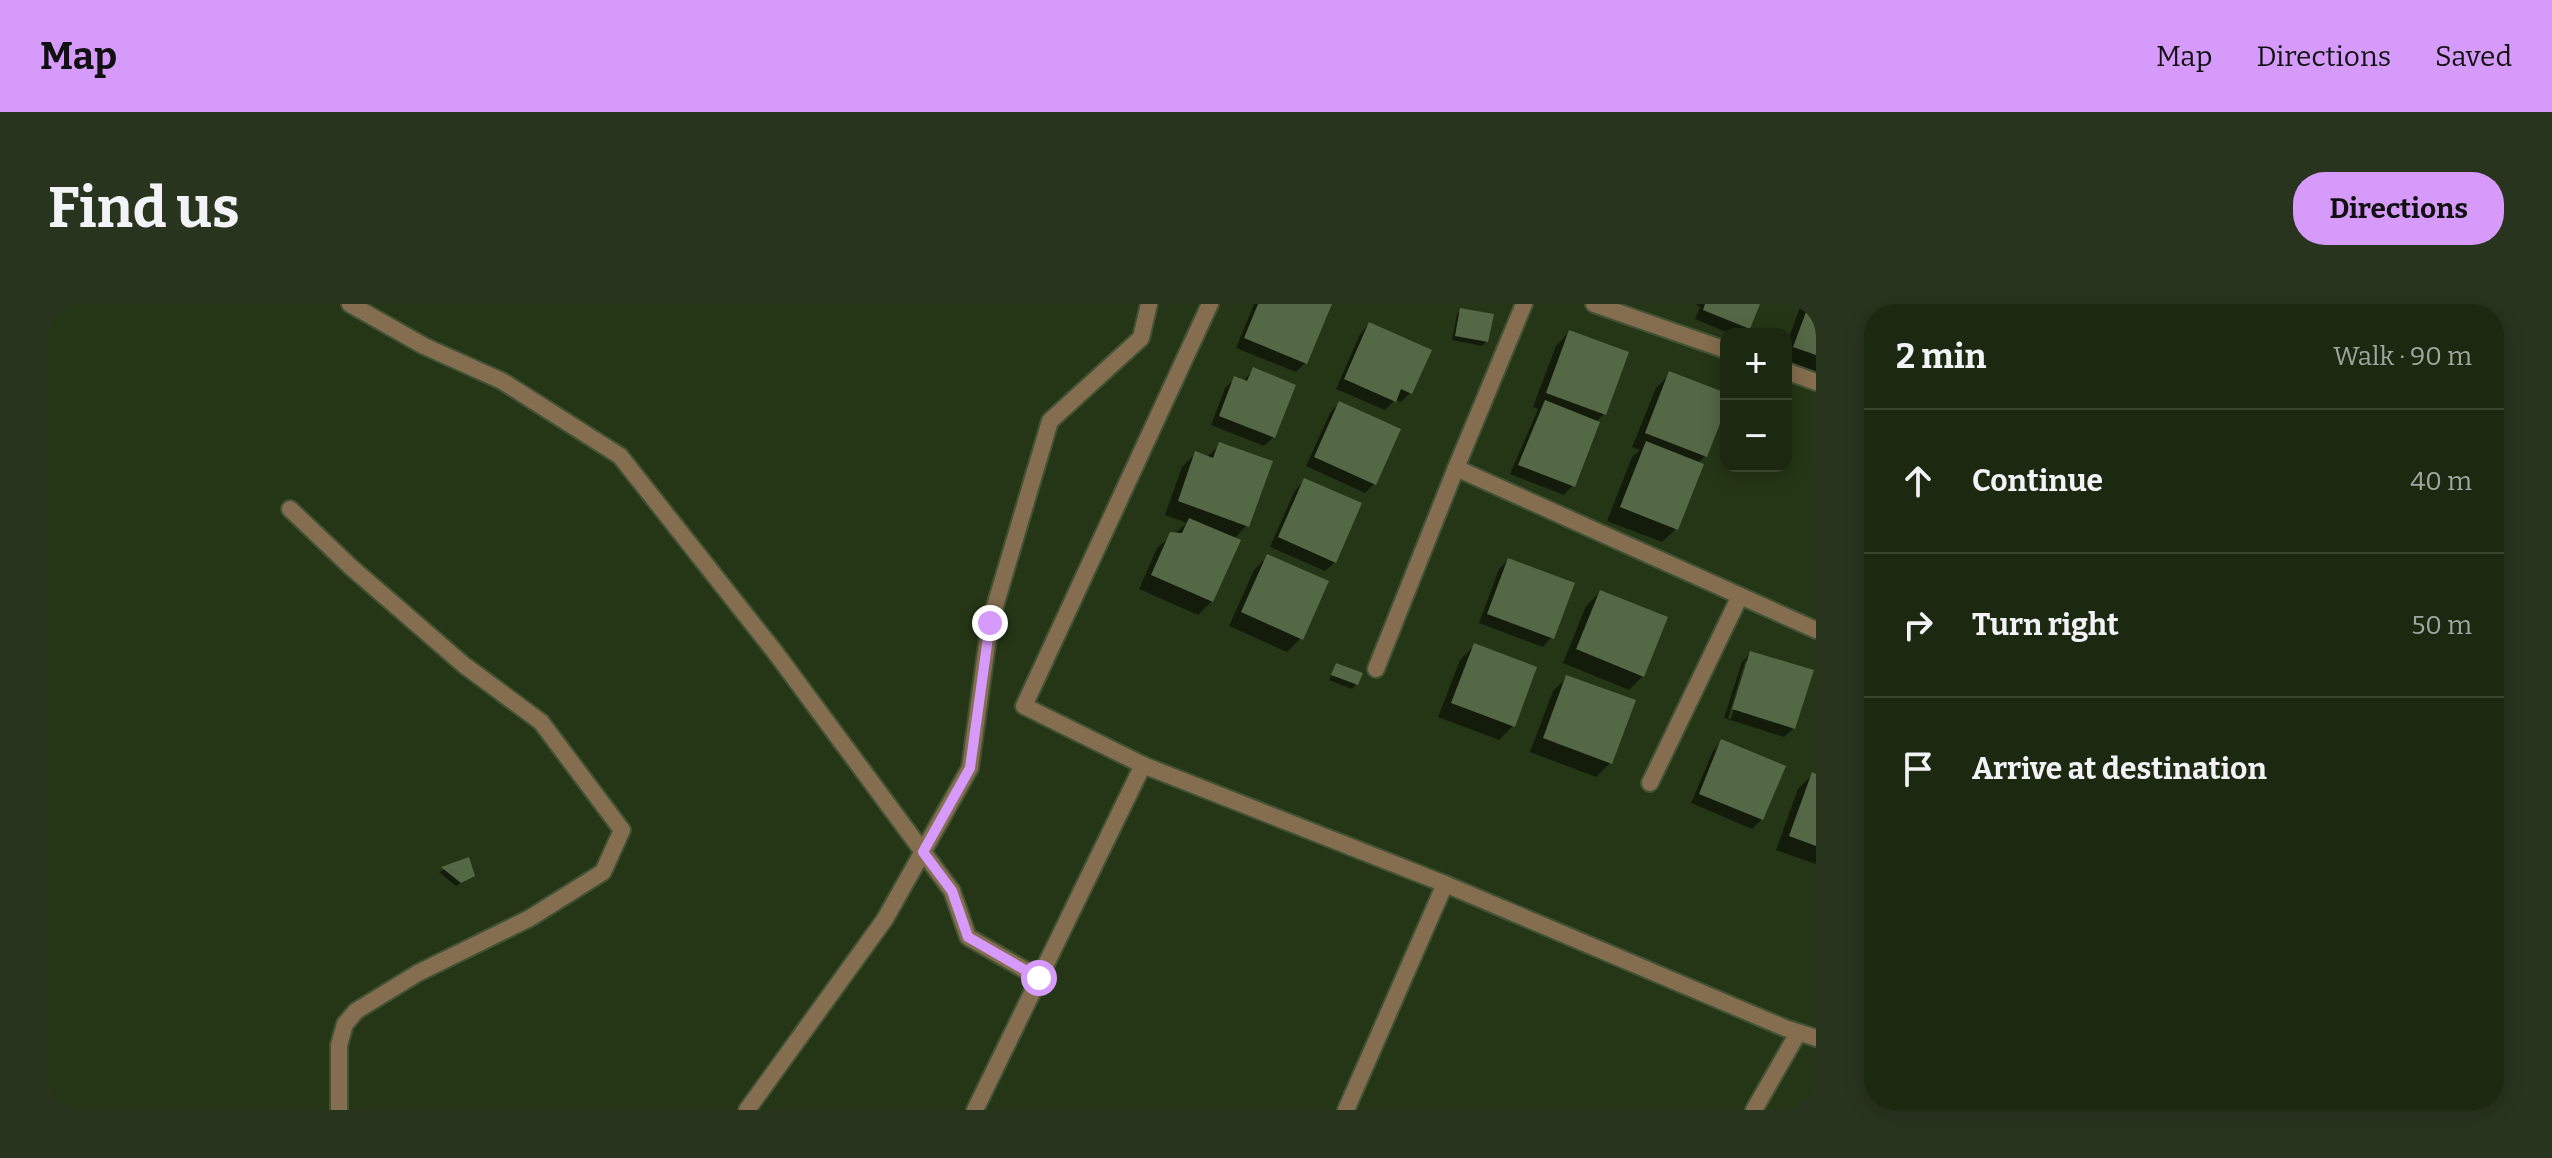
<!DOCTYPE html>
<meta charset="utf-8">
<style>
:root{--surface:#1c2810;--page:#29341e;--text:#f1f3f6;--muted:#a0a69f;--line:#3a4430;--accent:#d69bfa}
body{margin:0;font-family:Bitter,serif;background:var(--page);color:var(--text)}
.controls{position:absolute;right:24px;top:24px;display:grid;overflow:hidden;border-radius:16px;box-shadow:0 4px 20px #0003}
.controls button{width:72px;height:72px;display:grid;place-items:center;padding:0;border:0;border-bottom:2px solid var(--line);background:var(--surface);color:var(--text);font:40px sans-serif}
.stop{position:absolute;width:24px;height:24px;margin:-18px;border:6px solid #d69bfa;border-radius:50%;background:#fff}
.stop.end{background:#d69bfa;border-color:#fff;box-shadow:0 2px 8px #0008}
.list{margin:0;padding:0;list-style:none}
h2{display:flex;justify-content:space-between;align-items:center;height:104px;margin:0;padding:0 32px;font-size:34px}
h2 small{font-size:26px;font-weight:400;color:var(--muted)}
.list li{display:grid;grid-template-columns:52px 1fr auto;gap:24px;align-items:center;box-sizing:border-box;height:144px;padding:0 32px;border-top:2px solid var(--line)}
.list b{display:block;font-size:30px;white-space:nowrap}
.list em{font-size:26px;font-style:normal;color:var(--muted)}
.icon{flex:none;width:44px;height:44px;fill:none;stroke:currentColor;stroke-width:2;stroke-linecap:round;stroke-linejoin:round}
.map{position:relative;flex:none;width:1768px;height:806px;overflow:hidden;border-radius:32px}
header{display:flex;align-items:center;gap:48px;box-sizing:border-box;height:112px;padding:0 40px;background:var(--accent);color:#111}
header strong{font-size:38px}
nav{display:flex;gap:44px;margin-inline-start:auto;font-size:28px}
.intro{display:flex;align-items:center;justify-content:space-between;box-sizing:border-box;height:192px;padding:0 48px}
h1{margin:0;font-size:56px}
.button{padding:20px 36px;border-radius:32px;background:var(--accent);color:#111;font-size:28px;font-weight:700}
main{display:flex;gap:48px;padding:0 48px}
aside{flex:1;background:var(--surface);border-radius:32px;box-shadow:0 4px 20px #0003}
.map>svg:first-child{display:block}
</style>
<header>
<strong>Map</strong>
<nav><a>Map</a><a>Directions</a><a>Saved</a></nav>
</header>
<div class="intro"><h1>Find us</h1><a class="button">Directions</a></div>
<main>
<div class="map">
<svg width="1768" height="806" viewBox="0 0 1768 806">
<rect width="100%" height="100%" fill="#253616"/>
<g fill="#0007" fill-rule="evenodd">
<path d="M1206,0H1282L1257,59L1248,68L1188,44Z"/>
<path d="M1648,0H1710L1700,24L1694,30H1683L1647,15L1652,3Z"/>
<path d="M1753,0H1768V69L1738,59V42Z"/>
<path d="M1413,6L1439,37L1434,42L1404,36L1409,10Z"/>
<path d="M1321,20L1362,89L1353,98L1347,96L1337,106L1288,85L1312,30Z"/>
<path d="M1521,28L1556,110L1548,118L1525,181L1516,191L1462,170L1490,105L1485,103L1508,42Z"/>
<path d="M1205,65L1226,133L1216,142L1163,121L1177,84L1186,75L1195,78Z"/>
<path d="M1622,70L1678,91V98L1657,152L1650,159L1628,225L1614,238L1559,217L1584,153L1592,146L1584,143L1608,84Z"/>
<path d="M1291,99L1326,180L1317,189L1258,162L1282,109Z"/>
<path d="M1172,141L1199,221L1186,235L1164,297L1150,311L1091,285L1109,244L1139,219L1117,211L1134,163L1148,149L1159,153Z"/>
<path d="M1257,177L1287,258L1277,267L1222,243L1247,186Z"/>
<path d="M1220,252L1253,334L1239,348L1181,322L1206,266Z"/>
<path d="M1460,256L1504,333L1495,343L1431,319L1451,265Z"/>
<path d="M1552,288L1595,372L1581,386L1515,359L1538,302Z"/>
<path d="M1426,342L1465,422L1451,436L1390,413L1412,356Z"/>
<path d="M1703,349L1746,424L1736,433L1676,414L1694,358ZM1697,357H1701L1683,415L1680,414Z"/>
<path d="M1289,361L1308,380L1304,385L1281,376Z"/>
<path d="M1519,373L1562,459L1548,473L1482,448L1505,387Z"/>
<path d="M1674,437L1714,515L1704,525L1643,499L1665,447Z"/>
<path d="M1764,471L1768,472V560L1728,546L1750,485Z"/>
<path d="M420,555L424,572L408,582L391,568Z"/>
</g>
<g fill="#556845">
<path d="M1210,0H1284L1259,60L1196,34Z"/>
<path d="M1657,0H1712L1702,25L1655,6Z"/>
<path d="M1761,0H1768V51L1745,43Z"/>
<path d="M1412,4L1446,10L1440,38L1407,32Z"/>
<path d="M1321,18L1384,46L1364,90L1353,85L1348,98L1296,75Z"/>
<path d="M1521,26L1581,48L1558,111L1498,89Z"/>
<path d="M1205,63L1248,81L1227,134L1171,112L1186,72L1199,77Z"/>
<path d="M1621,67L1678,89V104L1659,153L1597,129Z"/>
<path d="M1497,96L1552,118L1527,183L1470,161Z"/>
<path d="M1291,97L1353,125L1328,181L1266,153Z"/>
<path d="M1598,137L1656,160L1630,226L1572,203Z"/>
<path d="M1171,138L1225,157L1201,223L1130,197L1147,147L1165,154Z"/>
<path d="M1256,174L1314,199L1288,259L1230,233Z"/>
<path d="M1141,214L1193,236L1165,298L1103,271L1122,228L1134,229Z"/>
<path d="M1219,250L1281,277L1255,336L1193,308Z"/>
<path d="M1460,254L1527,279L1506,335L1439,310Z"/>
<path d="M1552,286L1620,313L1596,373L1528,345Z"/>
<path d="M1426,339L1489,363L1467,423L1403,399Z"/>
<path d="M1702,347L1766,366L1747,425L1684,405Z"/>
<path d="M1288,359L1315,369L1310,381L1283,371Z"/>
<path d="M1518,371L1588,396L1564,460L1495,434Z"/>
<path d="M1673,435L1738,462L1715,516L1651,490Z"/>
<path d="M1764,468L1768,470V542L1741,532Z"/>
<path d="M421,553L427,572L413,579L393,563Z"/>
</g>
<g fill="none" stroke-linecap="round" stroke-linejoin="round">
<g stroke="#425234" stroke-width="20">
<g id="minor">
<path d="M302,0L376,42L454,77L572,152L727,348L904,587L920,633L991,674"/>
<path d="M1476,0L1408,164L1768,326"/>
<path d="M1546,0L1678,46"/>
<path d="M1738,67L1768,78"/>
<path d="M242,205L304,264L416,361L493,418L574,526L555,568L482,614L370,669L308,707L297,720L291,741V806"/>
<path d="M1328,365L1408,164"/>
<path d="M1095,461L976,402L1162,0"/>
<path d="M1602,479L1692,292"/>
<path d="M699,806L837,615L922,464L942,319L1002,117L1093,34L1101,0"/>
<path d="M927,806L1095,461L1397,580L1737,724L1768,734"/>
<path d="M1298,806L1397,580"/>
<path d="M1706,806L1750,729"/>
</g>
</g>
<use href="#minor" stroke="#856d4f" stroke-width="16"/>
</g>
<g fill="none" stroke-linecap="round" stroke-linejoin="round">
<path stroke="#d69bfa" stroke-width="10" d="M942,319L922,464L875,548L904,587L920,633L991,674"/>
</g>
</svg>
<div class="controls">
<button>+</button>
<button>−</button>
</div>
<div class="stop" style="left:991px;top:674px"></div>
<div class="stop end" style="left:942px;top:319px"></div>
</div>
<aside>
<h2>2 min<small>Walk · 90 m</small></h2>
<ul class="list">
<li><svg class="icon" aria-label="ahead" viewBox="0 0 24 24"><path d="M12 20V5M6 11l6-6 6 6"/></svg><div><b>Continue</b></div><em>40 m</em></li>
<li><svg class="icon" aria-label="right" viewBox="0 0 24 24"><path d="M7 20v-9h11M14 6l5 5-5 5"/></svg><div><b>Turn right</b></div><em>50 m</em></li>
<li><svg class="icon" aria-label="arrive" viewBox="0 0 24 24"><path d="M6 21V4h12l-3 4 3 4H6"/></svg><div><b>Arrive at destination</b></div></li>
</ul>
</aside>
</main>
